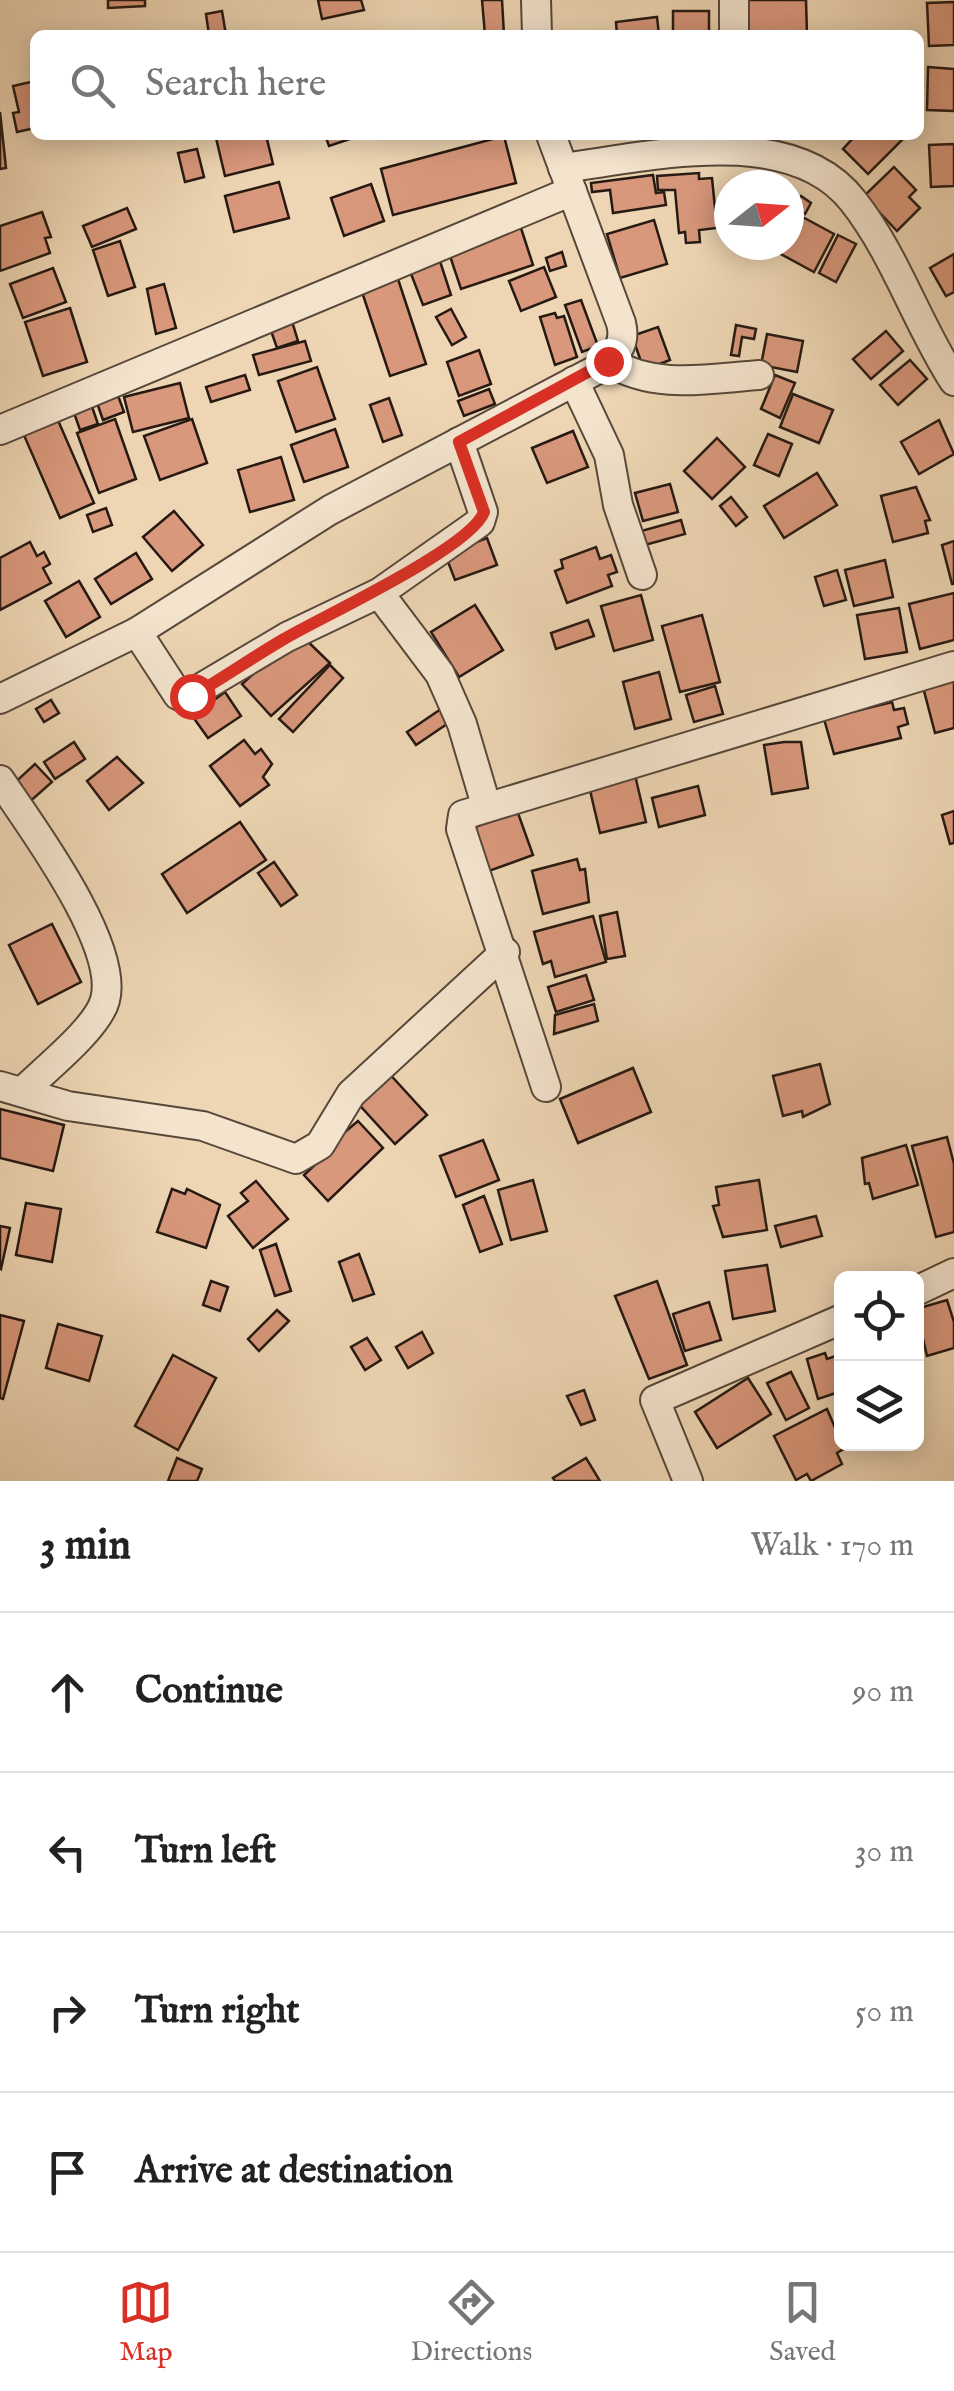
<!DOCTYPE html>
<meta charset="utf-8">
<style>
:root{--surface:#fff;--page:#f2f2f2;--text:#222;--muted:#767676;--line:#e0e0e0;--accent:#d93025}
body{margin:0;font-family:"IM FELL English",serif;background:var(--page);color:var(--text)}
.controls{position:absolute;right:30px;bottom:30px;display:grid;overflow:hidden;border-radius:15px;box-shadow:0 5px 25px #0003}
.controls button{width:90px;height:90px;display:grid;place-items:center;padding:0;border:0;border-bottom:2px solid var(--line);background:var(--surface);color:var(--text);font:50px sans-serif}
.compass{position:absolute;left:714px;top:170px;width:90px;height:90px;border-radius:50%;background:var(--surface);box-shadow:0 5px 25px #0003;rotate:73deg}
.stop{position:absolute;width:30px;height:30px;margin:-22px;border:8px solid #d93025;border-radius:50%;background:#fff}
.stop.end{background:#d93025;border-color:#fff;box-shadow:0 2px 10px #0008}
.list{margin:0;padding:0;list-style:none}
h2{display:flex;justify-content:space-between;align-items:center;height:130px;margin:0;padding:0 40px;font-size:42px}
h2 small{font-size:32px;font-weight:400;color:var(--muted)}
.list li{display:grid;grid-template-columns:65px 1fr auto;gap:30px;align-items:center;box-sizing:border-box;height:160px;padding:0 40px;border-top:2px solid var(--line)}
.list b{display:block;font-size:38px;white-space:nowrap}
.list em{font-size:32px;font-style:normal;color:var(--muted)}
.icon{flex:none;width:55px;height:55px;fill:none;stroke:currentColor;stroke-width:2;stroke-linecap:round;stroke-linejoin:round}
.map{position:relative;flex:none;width:954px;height:1481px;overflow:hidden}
.search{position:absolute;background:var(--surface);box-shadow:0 5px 25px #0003;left:30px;right:30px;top:30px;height:110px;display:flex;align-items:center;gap:25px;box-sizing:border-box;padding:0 35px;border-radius:15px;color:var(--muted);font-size:38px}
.sheet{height:770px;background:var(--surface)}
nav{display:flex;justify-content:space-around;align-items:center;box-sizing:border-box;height:140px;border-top:2px solid var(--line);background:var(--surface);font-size:28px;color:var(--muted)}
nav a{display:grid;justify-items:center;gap:5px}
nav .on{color:var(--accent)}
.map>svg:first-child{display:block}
</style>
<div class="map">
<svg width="954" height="1481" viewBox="0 0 954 1481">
<rect width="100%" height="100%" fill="#eed6b4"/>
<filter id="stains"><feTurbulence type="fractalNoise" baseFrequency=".002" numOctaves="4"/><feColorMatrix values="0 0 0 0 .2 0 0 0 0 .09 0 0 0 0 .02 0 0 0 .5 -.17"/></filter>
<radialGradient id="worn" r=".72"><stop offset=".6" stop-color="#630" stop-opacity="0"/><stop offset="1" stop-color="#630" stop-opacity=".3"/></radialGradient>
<g fill="#d9987c" stroke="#251912" stroke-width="2.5">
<path d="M108,0H145V6L108,8Z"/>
<path d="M318,0H361L364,10L322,19Z"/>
<path d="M482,0H502L504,35H485Z"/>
<path d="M739,0H806L807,35H740Z"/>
<path d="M954,2V45L929,46L927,3Z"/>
<path d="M222,11L226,35H209L206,14Z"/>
<rect x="673" y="11" width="36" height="24"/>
<path d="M657,17L659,35H617L616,22Z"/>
<path d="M928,67L954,69V111L927,110Z"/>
<path d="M35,81V128L17,132L13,113L19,112L13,86Z"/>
<path d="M0,112L6,168L0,169Z"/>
<path d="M229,135H266L273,164L225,176L216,138Z"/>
<path d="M325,135H352L353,138L329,146Z"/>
<path d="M856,135H907L868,174L843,149Z"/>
<path d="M504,136L516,183L393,215L381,169Z"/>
<path d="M954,144V186L931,187L929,145Z"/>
<path d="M197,149L204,177L185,182L178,153Z"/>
<path d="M894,167L916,190L909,197L920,208L897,231L864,196Z"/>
<path d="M699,173V179L712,178L717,228L699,230L700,242L686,243L685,232L679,233L675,190H658L657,176Z"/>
<path d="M653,175L656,193L664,192L666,205L613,213L610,190L592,192L591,183Z"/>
<path d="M279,182L289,218L234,232L225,196Z"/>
<path d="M371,184L384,221L344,236L331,198Z"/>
<path d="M801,196L811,203L805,214L794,207Z"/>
<path d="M127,208L136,229L92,247L83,226Z"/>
<path d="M42,212L51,237L45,238L50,253L0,271V226Z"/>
<path d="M797,214L834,234L814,272L777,252L781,245H789V229Z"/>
<path d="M654,220L667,264L620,278L607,234Z"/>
<path d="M520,225L533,265L461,289L448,250Z"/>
<path d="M838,235L856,244L836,282L819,273Z"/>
<path d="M120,241L135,287L108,296L93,250Z"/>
<path d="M562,252L566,266L550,271L546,258Z"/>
<path d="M954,254V292L946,296L930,268Z"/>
<path d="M438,255L451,295L423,305L408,266Z"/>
<path d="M544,267L556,297L521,311L509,281Z"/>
<path d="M53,268L66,302L23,318L10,284Z"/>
<path d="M397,276L426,364L390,376L361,289Z"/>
<path d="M164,284L176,328L156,334L147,289Z"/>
<path d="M581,300L598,346L582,352L565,305Z"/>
<path d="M70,308L87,362L43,376L25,322Z"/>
<path d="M451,309L466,337L452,345L436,317Z"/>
<path d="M555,313L557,318L564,316L577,357L555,365L540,317Z"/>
<path d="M291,318L298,341L277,348L269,325Z"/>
<path d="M736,325L756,329L754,339L742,337L739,356L731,355Z"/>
<path d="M658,327L670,360L644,370L632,336Z"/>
<path d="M886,331L903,351L871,379L853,359Z"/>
<path d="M767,334L803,341L797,372L761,365Z"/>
<path d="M305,341L311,361L259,375L253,355Z"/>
<path d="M479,350L491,384L459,396L447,362Z"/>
<path d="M910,360L927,379L898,405L880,385Z"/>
<path d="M317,367L335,419L296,432L278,381Z"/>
<path d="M245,375L250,390L211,402L206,387Z"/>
<path d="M775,375L795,383L780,418L761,409Z"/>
<path d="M180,383L189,418L133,432L124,397Z"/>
<path d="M489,389L495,404L464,416L458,401Z"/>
<path d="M116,390L124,412L103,420L95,397Z"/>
<path d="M793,394L833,410L819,443L780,427Z"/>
<path d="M389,398L402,435L383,442L370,405Z"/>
<path d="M90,401L98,424L80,430L72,407Z"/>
<path d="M57,418L94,503L60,518L23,433Z"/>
<path d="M115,419L136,479L99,493L77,433Z"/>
<path d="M192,419L207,463L160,480L144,436Z"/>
<path d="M939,420L954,454L919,474L901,442Z"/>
<path d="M335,429L348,467L304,482L291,445Z"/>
<path d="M573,431L588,467L547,483L532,448Z"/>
<path d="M768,434L792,444L779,476L754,465Z"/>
<path d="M717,438L745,467L712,499L684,471Z"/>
<path d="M281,457L294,500L250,512L238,470Z"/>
<path d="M817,473L837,505L784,538L764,506Z"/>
<path d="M670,484L678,512L643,521L635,493Z"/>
<path d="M916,487L930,520L925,521L928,533L893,542L881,496Z"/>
<path d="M731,497L747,517L736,526L720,506Z"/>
<path d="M106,508L112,525L93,532L87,515Z"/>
<path d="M174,511L203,545L172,571L143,537Z"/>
<path d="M681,520L685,534L645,545L641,531Z"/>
<path d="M487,538L497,565L455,580L445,554Z"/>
<path d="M954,541V584H952L942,545Z"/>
<path d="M30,542L37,556L44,552L50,564L43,568L51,583L0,610V558Z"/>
<path d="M596,547L600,559L611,555L617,572L608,575L612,586L567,603L555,571L563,568L561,560Z"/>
<path d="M136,553L152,579L111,604L95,579Z"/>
<path d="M885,560L893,597L854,606L845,570Z"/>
<path d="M837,570L846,600L824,606L815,577Z"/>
<path d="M79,581L100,617L66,637L45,601Z"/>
<path d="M954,593V640L920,649L909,604Z"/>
<path d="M641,595L653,640L614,651L601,606Z"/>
<path d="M475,605L503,650L459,677L431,632Z"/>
<path d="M899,608L907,652L865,659L857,615Z"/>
<path d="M702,615L720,682L680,692L662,626Z"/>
<path d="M588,620L594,636L556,649L551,633Z"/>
<path d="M299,633L330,663L271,716L242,684Z"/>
<path d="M330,665L343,678L293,732L279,719Z"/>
<path d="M659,672L671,719L635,729L623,682Z"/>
<path d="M954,677V728L935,733L923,687L943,685L942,681Z"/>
<path d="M715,686L723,714L694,722L686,695Z"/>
<path d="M225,692L241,716L208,738L188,710L210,695L214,700Z"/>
<path d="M51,700L59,713L44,722L36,709Z"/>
<path d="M892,702L894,710L904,708L908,724L898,727L901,738L834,754L824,719Z"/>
<path d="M441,709L450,722L416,745L407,732Z"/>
<path d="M244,740L255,754L261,749L272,764L263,777L269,785L240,806L210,766Z"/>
<path d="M74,742L85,759L55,779L44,762Z"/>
<path d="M784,742H801L808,788L772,794L764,745Z"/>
<path d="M117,757L143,783L109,810L87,781Z"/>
<path d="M35,764L52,782L26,805L10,787Z"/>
<path d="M635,775L646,822L600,833L589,786Z"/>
<path d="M698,786L705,815L659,827L652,798Z"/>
<path d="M499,809L502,818L518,813L533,855L489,871L473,828L486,823L483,815Z"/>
<path d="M954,811V843L950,844L942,815Z"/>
<path d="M240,822L266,860L187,913L162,874Z"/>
<path d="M577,859L580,870L585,869L589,902L543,914L532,871Z"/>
<path d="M274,862L297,895L281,906L258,873Z"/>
<path d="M617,912L625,956L607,959L600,916Z"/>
<path d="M593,916L606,962L555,977L551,961L543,964L534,932Z"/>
<path d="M52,924L81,982L38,1004L9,945Z"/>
<path d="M586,975L594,1000L556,1012L548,987Z"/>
<path d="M594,1004L598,1021L554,1034L555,1015Z"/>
<path d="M820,1064L830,1104L803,1117L802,1111L783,1116L773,1076Z"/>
<path d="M633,1068L651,1112L578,1143L560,1099Z"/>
<path d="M386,1070L427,1115L395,1144L354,1099Z"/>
<path d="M0,1109L64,1125L53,1171L0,1158Z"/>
<path d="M358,1121L383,1148L328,1201L304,1175L317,1163L313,1159Z"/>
<path d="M947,1137L954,1164V1232L936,1237L912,1146Z"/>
<path d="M483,1140L499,1180L456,1197L440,1156Z"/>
<path d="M906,1145L918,1185L873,1199L869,1183L865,1184L862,1158Z"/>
<path d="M533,1180L547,1231L511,1240L498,1190Z"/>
<path d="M759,1180L767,1230L723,1237L713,1206L719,1205L716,1187Z"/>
<path d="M256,1181L288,1219L253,1248L228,1216L248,1201L241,1193Z"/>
<path d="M172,1189L185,1194L187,1189L220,1205L206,1248L157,1232Z"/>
<path d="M484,1196L502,1244L480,1252L463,1205Z"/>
<path d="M26,1203L61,1209L52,1262L16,1255Z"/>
<path d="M816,1216L822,1236L781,1247L775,1226Z"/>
<path d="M0,1226L10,1228L1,1269L0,1268Z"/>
<path d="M276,1244L291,1291L275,1296L260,1250Z"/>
<path d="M359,1254L374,1294L353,1301L339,1262Z"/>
<path d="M767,1265L775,1311L733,1319L725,1271Z"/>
<path d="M211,1281L228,1287L220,1311L203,1305Z"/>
<path d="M657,1281L687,1365L649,1379L615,1296Z"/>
<path d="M947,1300L954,1322V1348L927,1356L916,1309Z"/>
<path d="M709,1302L721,1340L685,1351L673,1314Z"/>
<path d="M277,1310L289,1321L259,1351L248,1339Z"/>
<path d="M0,1315L24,1321L3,1399L0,1398Z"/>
<path d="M58,1324L102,1336L89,1381L46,1368Z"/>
<path d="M422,1332L433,1353L408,1368L396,1347Z"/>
<path d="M367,1338L381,1360L365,1370L351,1347Z"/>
<path d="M825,1353L827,1359L842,1354V1391L818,1399L807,1359Z"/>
<path d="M173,1355L216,1378L178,1450L135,1426Z"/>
<path d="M791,1372L809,1408L786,1420L767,1383Z"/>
<path d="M748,1378L771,1414L717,1448L695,1412Z"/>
<path d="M584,1390L595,1420L581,1425L567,1396Z"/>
<path d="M827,1409L842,1444L847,1447L837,1453L842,1464L811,1481L807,1474L796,1480L774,1436Z"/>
<path d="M177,1458L202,1469L197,1481H168Z"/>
<path d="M586,1458L600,1481H555L553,1478Z"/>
</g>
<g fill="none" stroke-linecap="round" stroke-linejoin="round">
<g stroke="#57483a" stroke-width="32">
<g id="street">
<path d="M536,0L537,35"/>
<path d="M734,35V0"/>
<path d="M563,168C648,157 791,121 853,201C895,254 917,324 954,381"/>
<path d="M607,361C656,390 705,379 759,375"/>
<path d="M574,381L609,455L618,505L642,575"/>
<path d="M0,430L572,191"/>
<path d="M379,593L440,674L462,724L486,805"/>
<path d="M137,632L178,695L184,698L287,637L379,593L480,522L483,512L459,442"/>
<path d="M0,699L137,632L330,510L596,370C614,356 627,347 621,323L551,135"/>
<path d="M0,780C30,825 120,945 105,1000C98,1028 43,1071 22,1092"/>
<path d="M0,1086L68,1106L203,1126L296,1159L320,1145L351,1094L505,952"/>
<path d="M546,1087L461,829L463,815L954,666"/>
<path d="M916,1291L954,1273"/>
<path d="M688,1481L655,1400L842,1319"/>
</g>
</g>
<use href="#street" stroke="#f4e4ce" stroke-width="28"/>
</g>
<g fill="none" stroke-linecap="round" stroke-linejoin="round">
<path stroke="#d93025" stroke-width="12" d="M192,696C223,678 253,657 284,639C321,617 471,548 484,512L459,442L608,361"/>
</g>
<rect width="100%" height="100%" filter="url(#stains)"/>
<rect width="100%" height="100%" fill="url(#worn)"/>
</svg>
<div class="controls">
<button><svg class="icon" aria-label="locate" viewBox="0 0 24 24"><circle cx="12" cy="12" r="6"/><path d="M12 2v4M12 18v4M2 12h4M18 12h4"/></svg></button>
<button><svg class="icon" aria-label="layers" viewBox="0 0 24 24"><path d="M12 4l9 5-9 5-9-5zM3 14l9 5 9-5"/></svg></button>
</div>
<svg class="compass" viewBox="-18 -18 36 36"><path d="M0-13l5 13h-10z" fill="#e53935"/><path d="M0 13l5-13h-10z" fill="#767676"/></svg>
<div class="stop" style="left:192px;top:696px"></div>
<div class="stop end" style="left:608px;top:361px"></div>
<div class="search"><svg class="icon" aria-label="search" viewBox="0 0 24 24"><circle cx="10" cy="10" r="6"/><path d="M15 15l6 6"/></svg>Search here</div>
</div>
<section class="sheet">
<h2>3 min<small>Walk · 170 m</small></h2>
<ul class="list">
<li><svg class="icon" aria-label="ahead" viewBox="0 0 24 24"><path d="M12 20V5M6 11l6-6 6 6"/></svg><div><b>Continue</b></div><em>90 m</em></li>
<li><svg class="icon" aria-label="left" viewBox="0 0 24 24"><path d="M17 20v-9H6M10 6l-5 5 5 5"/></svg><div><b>Turn left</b></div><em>30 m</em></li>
<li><svg class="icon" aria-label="right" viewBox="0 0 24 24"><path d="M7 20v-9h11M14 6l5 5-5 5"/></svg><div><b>Turn right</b></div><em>50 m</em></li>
<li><svg class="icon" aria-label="arrive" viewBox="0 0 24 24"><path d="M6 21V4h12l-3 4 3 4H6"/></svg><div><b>Arrive at destination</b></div></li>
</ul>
</section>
<nav>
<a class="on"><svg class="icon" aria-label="map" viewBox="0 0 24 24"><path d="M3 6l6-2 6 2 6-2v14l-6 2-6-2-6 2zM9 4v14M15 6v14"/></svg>Map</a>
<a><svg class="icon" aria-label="directions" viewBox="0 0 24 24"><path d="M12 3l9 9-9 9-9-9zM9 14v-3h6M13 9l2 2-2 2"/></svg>Directions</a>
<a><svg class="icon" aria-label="saved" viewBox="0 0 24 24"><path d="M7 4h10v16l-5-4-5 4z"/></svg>Saved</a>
</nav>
